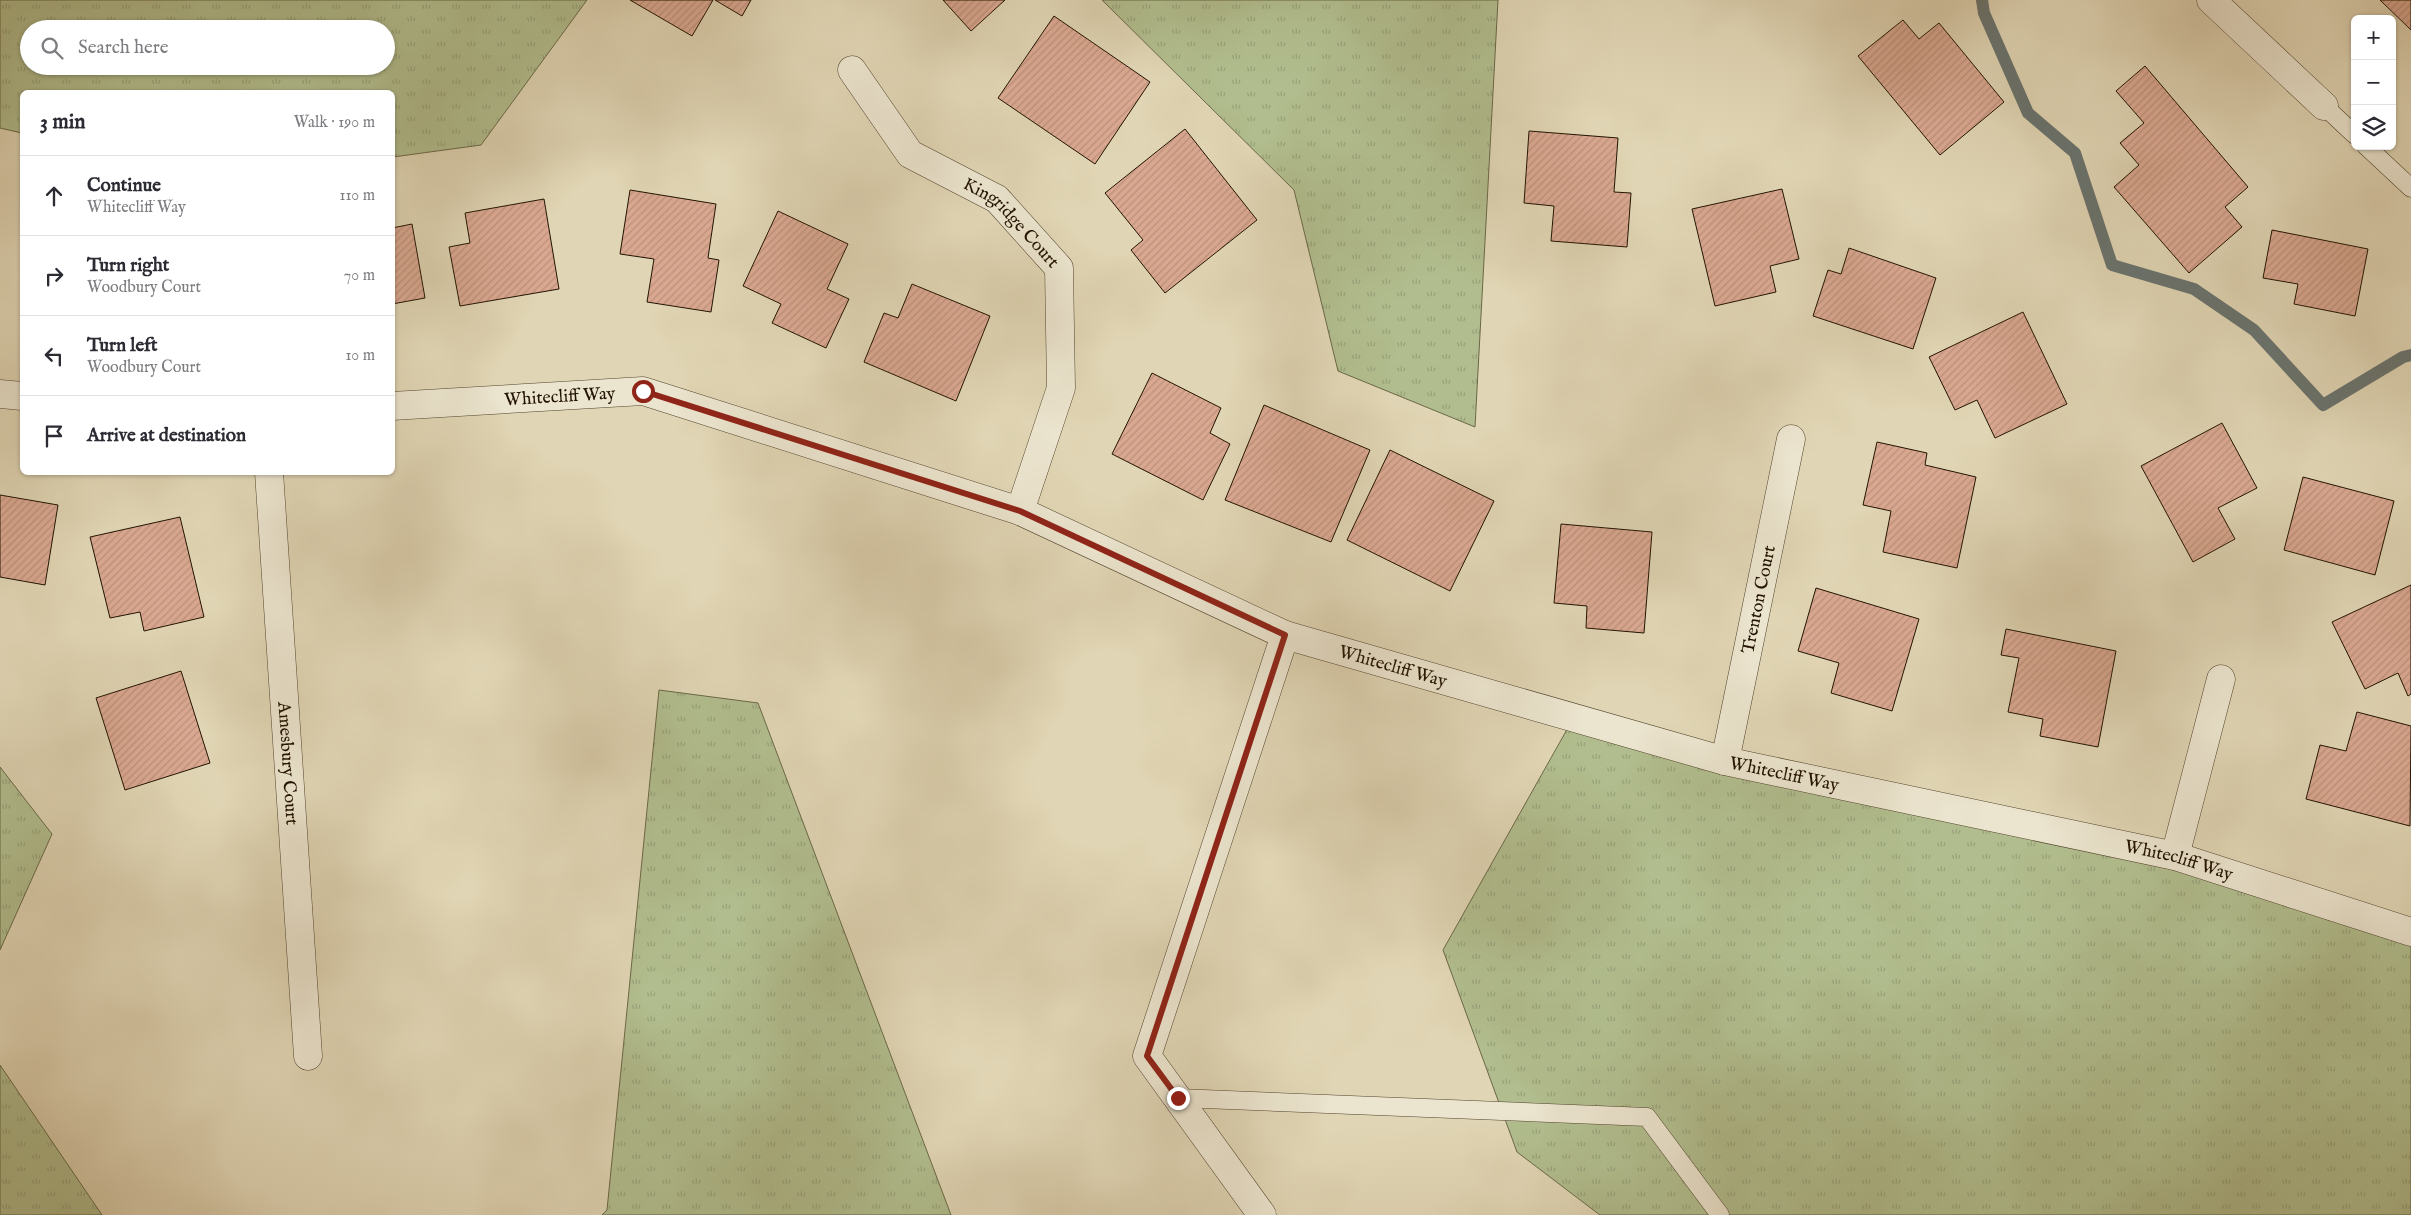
<!DOCTYPE html>
<meta charset="utf-8">
<style>
:root{--surface:#fff;--page:#f2f2f3;--text:#2b2b33;--muted:#7c7c81;--line:#e1e1e2}
body{margin:0;font-family:"IM FELL English",serif;background:var(--page);color:var(--text)}
.controls{position:absolute;right:15px;top:15px;display:grid;overflow:hidden;border-radius:8px;box-shadow:0 1px 4px #0004}
.controls button{width:45px;height:45px;display:grid;place-items:center;padding:0;border:0;border-bottom:1px solid var(--line);background:var(--surface);color:var(--text);font:25px sans-serif}
.stop{position:absolute;width:15px;height:15px;margin:-11px;border:4px solid #8f2418;border-radius:50%;background:#fff}
.stop.end{background:#8f2418;border-color:#fff;box-shadow:0 1px 5px #0008}
.list{margin:0;padding:0;list-style:none}
h2{display:flex;justify-content:space-between;align-items:center;height:65px;margin:0;padding:0 20px;font-size:21px}
h2 small{font-size:16px;font-weight:400;color:var(--muted)}
.list li{display:grid;grid-template-columns:32px 1fr auto;gap:15px;align-items:center;box-sizing:border-box;height:80px;padding:0 20px;border-top:1px solid var(--line)}
.list b{display:block;font-size:19px;white-space:nowrap}
.list p{margin:0;font-size:16px;white-space:nowrap;color:var(--muted)}
.list em{font-size:16px;font-style:normal;color:var(--muted)}
.icon{flex:none;width:28px;height:28px;fill:none;stroke:currentColor;stroke-width:2;stroke-linecap:round;stroke-linejoin:round}
.map{position:relative;flex:none;width:2411px;height:1215px;overflow:hidden}
.search{position:absolute;background:var(--surface);box-shadow:0 1px 4px #0004;left:20px;top:20px;width:375px;height:55px;display:flex;align-items:center;gap:12px;box-sizing:border-box;padding:0 18px;border-radius:28px;color:var(--muted);font-size:19px}
.panel{position:absolute;background:var(--surface);box-shadow:0 1px 4px #0004;left:20px;top:90px;width:375px;height:385px;border-radius:8px}
.map>svg:first-child{display:block}
</style>
<div class="map">
<svg width="2411" height="1215" viewBox="0 0 2411 1215">
<defs>
<pattern id="grass-tufts" width="24" height="20" patternUnits="userSpaceOnUse" patternTransform="scale(1.25)"><rect width="24" height="20" fill="#b1bd8e"/><path d="M3 7l-1-3M5 7V3M7 7l1-3M15 17l-1-3M17 17v-4M19 17l1-3" fill="none" stroke="#98a279"/></pattern>
<pattern id="building-hatch" width="6" height="6" patternUnits="userSpaceOnUse" patternTransform="scale(1.25)"><rect width="6" height="6" fill="#daa891"/><path d="M-1 1l2-2M0 6l6-6M5 7l2-2" fill="none" stroke="#bb907b"/></pattern>
</defs>
<rect width="100%" height="100%" fill="#e0d5b4"/>
<filter id="stains"><feTurbulence type="fractalNoise" baseFrequency=".004" numOctaves="4"/><feColorMatrix values="0 0 0 0 .2 0 0 0 0 .09 0 0 0 0 .02 0 0 0 .5 -.17"/></filter>
<radialGradient id="worn" r=".72"><stop offset=".6" stop-color="#630" stop-opacity="0"/><stop offset="1" stop-color="#630" stop-opacity=".3"/></radialGradient>
<g fill="url(#grass-tufts)" stroke="#6a6847" fill-rule="evenodd">
<path d="M0,0H587L481,145L393,157L392,92H22V133L0,128ZM29,29H386V66H29Z"/>
<path d="M1102,0H1498L1475,427L1338,371L1294,190Z"/>
<path d="M659,690L758,703L951,1215H602L607,1210Z"/>
<path d="M1574,717L2175,856L2411,932V1215H1600L1517,1152L1443,950Z"/>
<path d="M0,767L52,834L0,950Z"/>
<path d="M0,1065L102,1215H0Z"/>
</g>
<g fill="none" stroke-linecap="round" stroke-linejoin="round">
<path stroke="#6a746f" stroke-width="12" d="M1982,0L1984,13L2028,113L2075,153L2112,265L2194,289L2254,330L2323,405L2403,357L2411,355"/>
</g>
<g fill="url(#building-hatch)" stroke="#221300">
<path d="M630,0H713L692,36Z"/>
<path d="M715,0H751L742,16Z"/>
<path d="M943,0H1005L971,31Z"/>
<path d="M2380,0H2411V30Z"/>
<path d="M1054,16L1150,82L1095,164L998,98Z"/>
<path d="M1903,20L1919,39L1939,23L2004,102L1940,155L1858,56Z"/>
<path d="M2145,66L2248,187L2225,207L2242,227L2189,273L2114,187L2139,165L2120,143L2144,123L2116,91Z"/>
<path d="M1185,129L1257,220L1165,293L1131,250L1143,240L1105,193Z"/>
<path d="M1529,131L1618,138L1614,192L1631,193L1627,247L1551,241L1554,206L1524,203Z"/>
<path d="M1782,189L1799,259L1770,266L1776,292L1715,306L1692,209Z"/>
<path d="M630,190L716,204L708,258L719,260L711,312L647,302L654,259L620,254Z"/>
<path d="M544,199L559,289L460,306L449,247L470,243L465,213Z"/>
<path d="M778,211L848,244L827,289L849,299L826,348L772,323L781,304L743,286Z"/>
<path d="M412,224L425,298L392,304V228Z"/>
<path d="M2272,230L2368,249L2355,316L2294,304L2298,284L2263,278Z"/>
<path d="M1849,248L1936,278L1913,349L1813,316L1828,270L1841,274Z"/>
<path d="M912,284L990,316L956,401L864,362L884,313L898,318Z"/>
<path d="M2023,312L2067,404L1995,438L1977,400L1955,410L1929,357Z"/>
<path d="M1152,373L1221,408L1210,433L1230,444L1203,500L1112,454Z"/>
<path d="M1264,405L1370,450L1331,542L1225,500Z"/>
<path d="M2222,423L2257,488L2218,508L2235,539L2193,562L2141,466Z"/>
<path d="M1877,442L1927,453L1925,465L1976,477L1957,568L1883,552L1891,511L1863,505Z"/>
<path d="M1390,450L1494,501L1450,591L1347,540Z"/>
<path d="M2303,477L2394,501L2375,575L2284,550Z"/>
<path d="M0,495L58,505L45,585L0,577Z"/>
<path d="M180,517L204,617L144,631L140,612L110,618L90,537Z"/>
<path d="M1561,524L1652,532L1644,633L1586,628L1587,606L1554,603Z"/>
<path d="M2411,585V694L2408,696L2398,673L2365,689L2332,622Z"/>
<path d="M1816,588L1919,619L1892,711L1831,693L1839,663L1798,651Z"/>
<path d="M2006,629L2116,651L2098,747L2040,736L2043,719L2008,712L2019,658L2001,655Z"/>
<path d="M181,671L210,763L125,790L96,698Z"/>
<path d="M2357,712L2411,726L2410,826L2306,799L2320,745L2346,751Z"/>
</g>
<g fill="none" stroke-linecap="round" stroke-linejoin="round">
<g stroke="#52442d" stroke-width="19">
<g id="service">
<path d="M2324,106L2355,135"/>
<path d="M2366,146L2411,188"/>
<path d="M1178,1098L1647,1117L1720,1215"/>
</g>
</g>
<g stroke="#52442d" stroke-width="29">
<g id="minor">
<path d="M2211,0L2324,106"/>
<path id="s1" d="M852,70L910,154L997,199L1059,268L1061,388L1020,511"/>
<path d="M0,394L22,396"/>
<path id="s2" d="M392,406L643,391L1020,511L1285,635L1725,761L2175,856L2411,932"/>
<path id="s3" d="M269,472L308,1056"/>
<path id="s4" d="M1725,761L1791,439"/>
<path d="M2175,856L2221,679"/>
<path d="M1262,1215L1147,1056L1285,635"/>
</g>
</g>
<use href="#service" stroke="#ebe4ce" stroke-width="18"/>
<use href="#minor" stroke="#ebe4ce" stroke-width="28"/>
</g>
<g fill="none" stroke-linecap="round" stroke-linejoin="round">
<path stroke="#8f2418" stroke-width="6" d="M643,391L1020,511L1285,635L1147,1056L1178,1098"/>
</g>
<g text-anchor="middle" stroke-width="4" stroke-linejoin="round" paint-order="stroke">
<g font-size="18" fill="#221300" stroke="#ebe4ce">
<text dy="6" stroke="none"><textPath href="#s1" startOffset="226">Kingridge Court</textPath></text>
<text dy="6" stroke="none"><textPath href="#s2" startOffset="168">Whitecliff Way</textPath></text>
<text dy="6" stroke="none"><textPath href="#s4" startOffset="165">Trenton Court</textPath></text>
<text dy="6" stroke="none"><textPath href="#s2" startOffset="1052">Whitecliff Way</textPath></text>
<text dy="6" stroke="none"><textPath href="#s3" startOffset="292">Amesbury Court</textPath></text>
<text dy="6" stroke="none"><textPath href="#s2" startOffset="1458">Whitecliff Way</textPath></text>
<text dy="6" stroke="none"><textPath href="#s2" startOffset="1862">Whitecliff Way</textPath></text>
</g>
</g>
<rect width="100%" height="100%" filter="url(#stains)"/>
<rect width="100%" height="100%" fill="url(#worn)"/>
</svg>
<div class="controls">
<button>+</button>
<button>−</button>
<button><svg class="icon" aria-label="layers" viewBox="0 0 24 24"><path d="M12 4l9 5-9 5-9-5zM3 14l9 5 9-5"/></svg></button>
</div>
<div class="stop" style="left:643px;top:391px"></div>
<div class="stop end" style="left:1178px;top:1098px"></div>
<div class="search"><svg class="icon" aria-label="search" viewBox="0 0 24 24"><circle cx="10" cy="10" r="6"/><path d="M15 15l6 6"/></svg>Search here</div>
<section class="panel">
<h2>3 min<small>Walk · 190 m</small></h2>
<ul class="list">
<li><svg class="icon" aria-label="ahead" viewBox="0 0 24 24"><path d="M12 20V5M6 11l6-6 6 6"/></svg><div><b>Continue</b><p>Whitecliff Way</p></div><em>110 m</em></li>
<li><svg class="icon" aria-label="right" viewBox="0 0 24 24"><path d="M7 20v-9h11M14 6l5 5-5 5"/></svg><div><b>Turn right</b><p>Woodbury Court</p></div><em>70 m</em></li>
<li><svg class="icon" aria-label="left" viewBox="0 0 24 24"><path d="M17 20v-9H6M10 6l-5 5 5 5"/></svg><div><b>Turn left</b><p>Woodbury Court</p></div><em>10 m</em></li>
<li><svg class="icon" aria-label="arrive" viewBox="0 0 24 24"><path d="M6 21V4h12l-3 4 3 4H6"/></svg><div><b>Arrive at destination</b></div></li>
</ul>
</section>
</div>
